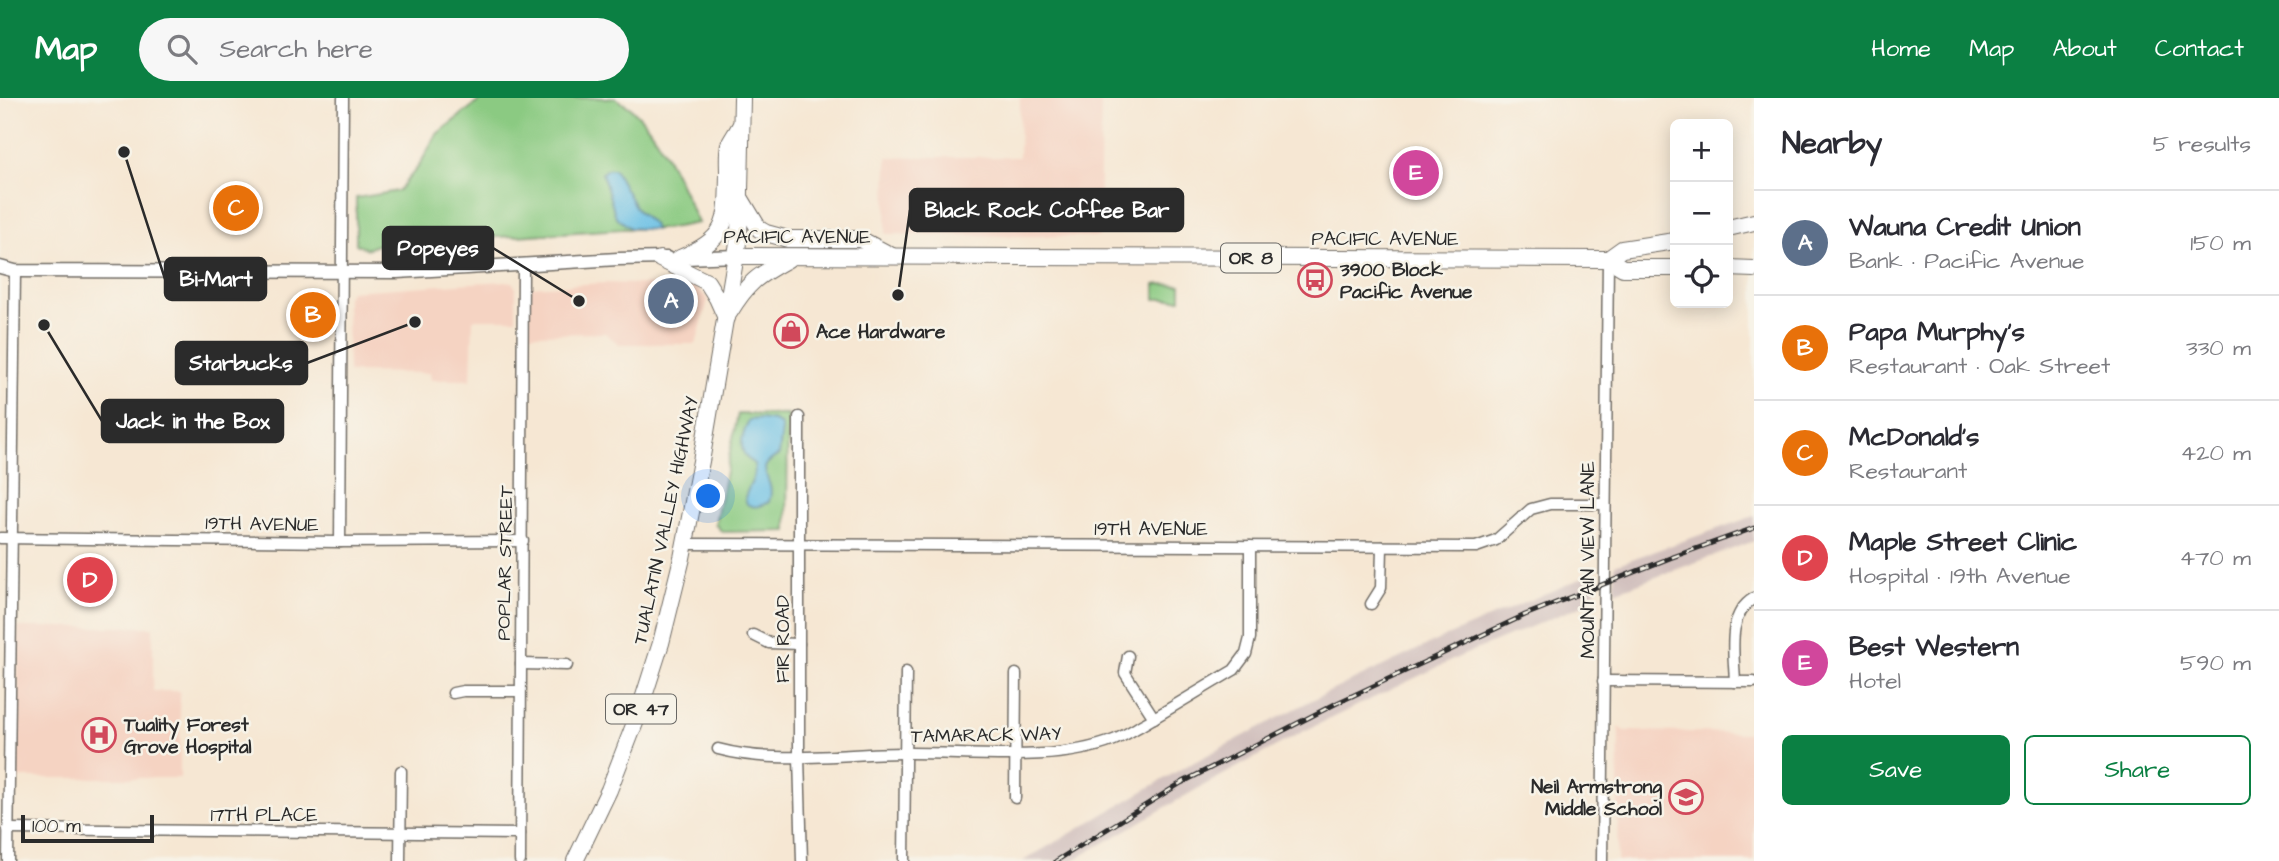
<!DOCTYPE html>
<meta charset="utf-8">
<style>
:root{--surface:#fff;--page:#f7f7f7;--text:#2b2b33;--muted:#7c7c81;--line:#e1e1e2;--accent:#0b8043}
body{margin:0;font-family:"Architects Daughter",sans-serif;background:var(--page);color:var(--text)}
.controls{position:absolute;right:21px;top:21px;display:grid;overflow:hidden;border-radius:10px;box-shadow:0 4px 18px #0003}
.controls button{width:63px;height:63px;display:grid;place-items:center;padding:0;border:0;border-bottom:2px solid var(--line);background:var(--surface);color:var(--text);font:35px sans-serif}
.scale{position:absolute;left:21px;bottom:18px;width:133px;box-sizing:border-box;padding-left:7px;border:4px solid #2b2b2b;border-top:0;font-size:19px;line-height:24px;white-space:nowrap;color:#2b2b2b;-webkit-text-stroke:5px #f7f3e8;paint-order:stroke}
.you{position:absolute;left:709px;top:399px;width:24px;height:24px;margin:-18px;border:5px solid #fff;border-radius:50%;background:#1a73e8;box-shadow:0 0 0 10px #1a73e833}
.badge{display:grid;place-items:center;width:46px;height:46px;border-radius:50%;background:var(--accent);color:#fff;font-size:23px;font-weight:700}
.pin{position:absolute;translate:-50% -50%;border:4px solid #fff;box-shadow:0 2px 7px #0006}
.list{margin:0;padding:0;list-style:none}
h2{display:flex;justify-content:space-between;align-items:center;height:91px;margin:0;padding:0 28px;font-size:30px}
h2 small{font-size:23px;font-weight:400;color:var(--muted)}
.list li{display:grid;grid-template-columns:46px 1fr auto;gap:21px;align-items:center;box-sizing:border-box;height:105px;padding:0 28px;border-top:2px solid var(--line)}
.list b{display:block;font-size:26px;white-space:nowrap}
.list p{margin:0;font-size:23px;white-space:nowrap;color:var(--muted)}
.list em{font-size:23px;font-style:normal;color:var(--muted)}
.actions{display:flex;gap:14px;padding:21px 28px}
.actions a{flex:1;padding:16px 0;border:2px solid var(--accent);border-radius:10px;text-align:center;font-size:24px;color:var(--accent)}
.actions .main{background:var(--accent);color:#fff}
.icon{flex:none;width:38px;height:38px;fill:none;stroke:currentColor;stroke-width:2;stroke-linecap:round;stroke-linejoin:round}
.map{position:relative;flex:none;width:1754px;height:763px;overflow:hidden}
header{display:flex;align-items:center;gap:42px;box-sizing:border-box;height:98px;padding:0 35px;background:var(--accent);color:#fff}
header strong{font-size:33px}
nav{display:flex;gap:38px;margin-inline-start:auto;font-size:24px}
.search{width:490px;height:63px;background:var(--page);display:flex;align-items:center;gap:18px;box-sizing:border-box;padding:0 24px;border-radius:38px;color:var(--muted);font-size:26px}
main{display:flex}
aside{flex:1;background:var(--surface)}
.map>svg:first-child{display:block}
</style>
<header>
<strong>Map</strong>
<div class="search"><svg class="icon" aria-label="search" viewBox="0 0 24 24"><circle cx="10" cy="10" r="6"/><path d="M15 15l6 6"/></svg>Search here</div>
<nav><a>Home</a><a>Map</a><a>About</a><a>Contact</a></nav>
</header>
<main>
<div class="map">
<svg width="1754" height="763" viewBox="0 0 1754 763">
<rect width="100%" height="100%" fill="#f7f3e8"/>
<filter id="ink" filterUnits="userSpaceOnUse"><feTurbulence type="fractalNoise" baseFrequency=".0143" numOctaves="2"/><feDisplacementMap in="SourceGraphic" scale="14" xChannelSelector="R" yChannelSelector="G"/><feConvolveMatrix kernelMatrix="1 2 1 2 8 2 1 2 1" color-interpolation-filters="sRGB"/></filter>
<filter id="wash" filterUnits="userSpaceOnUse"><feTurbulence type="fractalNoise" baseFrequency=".00686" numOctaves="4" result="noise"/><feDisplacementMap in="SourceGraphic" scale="28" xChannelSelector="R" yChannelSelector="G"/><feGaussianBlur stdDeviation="1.57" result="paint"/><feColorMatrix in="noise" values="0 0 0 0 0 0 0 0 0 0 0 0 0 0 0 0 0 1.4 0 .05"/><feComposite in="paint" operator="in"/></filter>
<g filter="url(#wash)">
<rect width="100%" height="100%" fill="#f6e7d3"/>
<g fill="#f5d3c2">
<path d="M1020,0H1101L1099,139L886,136L887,59H1019Z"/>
<path d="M504,183L512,184L516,190V221H473L471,282H431L430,275L348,274L347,199L351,193Z"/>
<path d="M605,185L694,188L708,201L696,246H619L605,235L529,236L530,189Z"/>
<path d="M18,529H153V593H180V680H18Z"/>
<path d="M1619,629L1625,633L1754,635V763H1617Z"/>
</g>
<g fill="#d1c0bd">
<path d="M1754,418V443L1615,494V467Z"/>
<path d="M1594,475L1595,502L1461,558L1302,634L1199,690L1072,763H1023L1183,670L1312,602L1442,540Z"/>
</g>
<g fill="#8bca82" stroke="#5b7a56" stroke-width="2">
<path d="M483,0H615C620,4 628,7 633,12C662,39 681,89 698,125L665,131H622L377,147L366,151L356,146V100L398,93L419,68L437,36Z"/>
<path d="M1155,186L1181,187V201H1155Z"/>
<path d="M738,316L788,317L787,433L722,434L715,426Z"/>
</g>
<g fill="#68bfe5" stroke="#4a7588" stroke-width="2">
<path d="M607,71H614L637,112L653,126L655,132L630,130L616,119L602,75Z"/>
<path d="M760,321L774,323L780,326L782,331L779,357C749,373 778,379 769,404C761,408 754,411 747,406L745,400C748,387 757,381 754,366C736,355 741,339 749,322Z"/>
</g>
</g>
<g filter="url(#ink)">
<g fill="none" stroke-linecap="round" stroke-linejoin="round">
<g stroke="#726d66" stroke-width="13">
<g id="minor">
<path d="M799,319V659L802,763"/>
<path d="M0,440L340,444L523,443"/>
<path d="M340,444L343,0"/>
<path d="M684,446L1476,449L1496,442L1531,411L1550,406H1604"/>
<path d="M1371,506L1381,490L1382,449"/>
<path d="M753,537L769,545L799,546"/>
<path d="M1128,558L1125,575L1154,620"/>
<path d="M521,566L567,567"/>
<path d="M1603,583L1754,584"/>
<path d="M1735,584C1734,555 1726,517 1754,500"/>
<path d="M453,595L463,593H520"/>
<path d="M718,651C778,667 842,655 903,655C968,654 1054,666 1114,642C1126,637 1136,630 1147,624C1176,607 1205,589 1234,572L1246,556L1250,540V448"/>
<path d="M1015,700L1016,576"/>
<path d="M8,731L520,736"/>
<path d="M8,763L15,173"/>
<path d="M400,763L401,673"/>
<path d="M520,763L523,168"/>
<path d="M904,763L906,574"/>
<path d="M1602,763L1608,161"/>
</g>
</g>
<g stroke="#726d66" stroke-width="15">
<g id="major">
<path d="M685,160L736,158"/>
<path d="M0,169L15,173L397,174L618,161L667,160"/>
</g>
</g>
<g stroke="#726d66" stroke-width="18">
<g id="highway">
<path d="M741,101L759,131L766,135L788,141H860L892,158"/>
<path d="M1728,130L1754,124"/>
<path d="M736,158L1608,161L1623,170H1675"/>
<path d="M680,160C730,140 727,122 728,74C728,66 727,55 729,47C732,41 737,34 740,28"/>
<path d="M660,161L707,184L717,200L726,220"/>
<path d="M1608,161L1622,151L1675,143"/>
<path d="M1728,170L1754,171"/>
<path d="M729,215C748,184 757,178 788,161"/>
<path d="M575,763L609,692L638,617L661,545L682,460L702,358L739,139L742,0"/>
</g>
</g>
<use href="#minor" stroke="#fff" stroke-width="10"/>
<use href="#major" stroke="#fff" stroke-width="12"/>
<use href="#highway" stroke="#fff" stroke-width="16"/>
<g stroke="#2b2b2b" stroke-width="5">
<path id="rail" d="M1056,763L1181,685L1337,605L1525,517L1670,460L1754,430"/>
</g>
<use href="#rail" stroke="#f7f3e8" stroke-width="2.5" stroke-dasharray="8" stroke-linecap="butt"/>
</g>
</g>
<defs>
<g id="bus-ring" transform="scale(1.75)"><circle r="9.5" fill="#f7f3e8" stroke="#d1495b" stroke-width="1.5"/><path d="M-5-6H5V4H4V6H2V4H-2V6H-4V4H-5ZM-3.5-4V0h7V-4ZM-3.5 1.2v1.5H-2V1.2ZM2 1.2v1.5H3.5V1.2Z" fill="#d1495b"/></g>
<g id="shop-ring" transform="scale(1.75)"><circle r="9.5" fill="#f7f3e8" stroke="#d1495b" stroke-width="1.5"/><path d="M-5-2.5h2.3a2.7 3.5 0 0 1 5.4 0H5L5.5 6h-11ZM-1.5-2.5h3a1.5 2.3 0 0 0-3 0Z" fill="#d1495b"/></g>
<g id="hospital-ring" transform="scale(1.75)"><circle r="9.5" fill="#f7f3e8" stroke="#d1495b" stroke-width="1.5"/><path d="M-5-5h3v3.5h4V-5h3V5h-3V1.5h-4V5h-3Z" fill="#d1495b"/></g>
<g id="school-ring" transform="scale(1.75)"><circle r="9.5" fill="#f7f3e8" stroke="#d1495b" stroke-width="1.5"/><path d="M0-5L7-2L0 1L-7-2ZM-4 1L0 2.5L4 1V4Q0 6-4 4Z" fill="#d1495b"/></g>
</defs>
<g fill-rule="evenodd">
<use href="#bus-ring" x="1315" y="182"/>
<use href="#shop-ring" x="791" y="233"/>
<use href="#hospital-ring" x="99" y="637"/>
<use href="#school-ring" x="1686" y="699"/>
</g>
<g text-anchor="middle" stroke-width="5" stroke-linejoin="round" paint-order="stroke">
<g fill="#f7f3e8" stroke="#686764" stroke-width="2">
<rect x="1221" y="145.5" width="60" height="29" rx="5"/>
<rect x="606" y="596.5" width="70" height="29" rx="5"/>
</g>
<g font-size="18" font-weight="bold" fill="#2b2b2b">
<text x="1251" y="166">OR 8</text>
<text x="641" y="617">OR 47</text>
</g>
<g font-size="19" fill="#2b2b2b" stroke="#f7f3e8">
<text x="797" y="145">PACIFIC AVENUE</text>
<text x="1385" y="147">PACIFIC AVENUE</text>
<text transform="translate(665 422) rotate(-78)" y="7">TUALATIN VALLEY HIGHWAY</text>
<text transform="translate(262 425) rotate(1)" y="7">19TH AVENUE</text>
<text x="1151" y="437">19TH AVENUE</text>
<text transform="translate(1587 462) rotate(-90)" y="7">MOUNTAIN VIEW LANE</text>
<text transform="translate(504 465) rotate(-89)" y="7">POPLAR STREET</text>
<text transform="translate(782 541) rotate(-90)" y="7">FIR ROAD</text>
<text transform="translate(986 636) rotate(-1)" y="7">TAMARACK WAY</text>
<text x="264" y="723">17TH PLACE</text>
</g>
<g font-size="19" font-weight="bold" fill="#2b2b2b" stroke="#f7f3e8" text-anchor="start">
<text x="1340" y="178">3900 Block<tspan x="1340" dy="22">Pacific Avenue</tspan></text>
<text x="816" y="240">Ace Hardware</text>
<text x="124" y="633">Tuality Forest<tspan x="124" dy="22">Grove Hospital</tspan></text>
<text x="1662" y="695" text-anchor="end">Neil Armstrong<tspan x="1662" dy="22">Middle School</tspan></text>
</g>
</g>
<path fill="none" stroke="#2b2b2b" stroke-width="2.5" d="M898 197L910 112M579 203L493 150M124 54L165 181M415 224L307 265M44 227L102 323"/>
<g fill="#2b2b2b" stroke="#f7f3e8" stroke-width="2.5">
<circle cx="898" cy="197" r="7"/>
<circle cx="579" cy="203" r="7"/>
<circle cx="124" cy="54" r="7"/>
<circle cx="415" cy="224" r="7"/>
<circle cx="44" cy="227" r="7"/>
</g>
<g fill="#2b2b2b" stroke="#2b2b2b" stroke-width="2.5">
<rect x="910" y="91" width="273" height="42" rx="7"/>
<rect x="383" y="129" width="110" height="42" rx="7"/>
<rect x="165" y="160" width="101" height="42" rx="7"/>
<rect x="176" y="244" width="131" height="42" rx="7"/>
<rect x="102" y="302" width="181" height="42" rx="7"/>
</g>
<g font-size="21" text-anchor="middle" font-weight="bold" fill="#fff">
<text x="1047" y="119">Black Rock Coffee Bar</text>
<text x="438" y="157">Popeyes</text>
<text x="216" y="188">Bi-Mart</text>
<text x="241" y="272">Starbucks</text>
<text x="193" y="330">Jack in the Box</text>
</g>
</svg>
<div class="controls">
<button>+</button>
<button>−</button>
<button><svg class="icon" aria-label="locate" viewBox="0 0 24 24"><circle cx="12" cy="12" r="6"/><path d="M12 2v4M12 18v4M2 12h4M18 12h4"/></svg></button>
</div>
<div class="scale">100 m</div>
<div class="you"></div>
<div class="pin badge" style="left:671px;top:203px;background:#5c6f8a">A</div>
<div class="pin badge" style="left:313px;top:217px;background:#e8710a">B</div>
<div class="pin badge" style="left:236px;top:110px;background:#e8710a">C</div>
<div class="pin badge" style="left:90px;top:482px;background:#e0444e">D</div>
<div class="pin badge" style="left:1416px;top:75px;background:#d1479c">E</div>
</div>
<aside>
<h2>Nearby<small>5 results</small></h2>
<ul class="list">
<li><span class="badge" style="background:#5c6f8a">A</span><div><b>Wauna Credit Union</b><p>Bank · Pacific Avenue</p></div><em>150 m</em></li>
<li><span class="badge" style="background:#e8710a">B</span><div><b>Papa Murphy's</b><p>Restaurant · Oak Street</p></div><em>330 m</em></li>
<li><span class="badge" style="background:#e8710a">C</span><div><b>McDonald's</b><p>Restaurant</p></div><em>420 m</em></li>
<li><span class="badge" style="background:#e0444e">D</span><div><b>Maple Street Clinic</b><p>Hospital · 19th Avenue</p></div><em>470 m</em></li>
<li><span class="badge" style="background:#d1479c">E</span><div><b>Best Western</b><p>Hotel</p></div><em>590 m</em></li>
</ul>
<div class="actions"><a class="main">Save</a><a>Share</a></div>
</aside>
</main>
